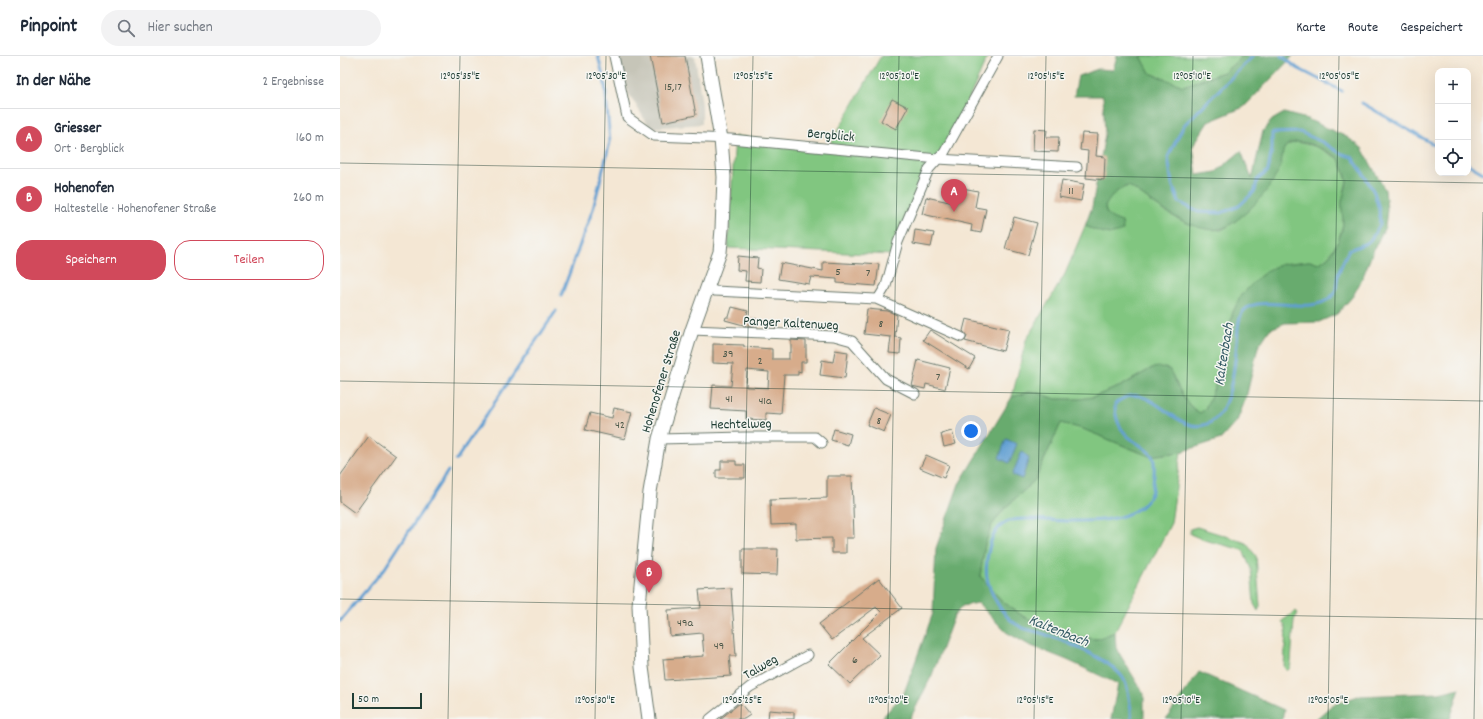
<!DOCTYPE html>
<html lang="de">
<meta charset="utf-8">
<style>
:root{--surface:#fff;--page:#f2f2f3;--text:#1f2937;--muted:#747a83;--line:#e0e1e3;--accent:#d1495b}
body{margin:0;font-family:Dekko,sans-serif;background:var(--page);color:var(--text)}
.controls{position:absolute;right:12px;top:12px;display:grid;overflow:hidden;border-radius:8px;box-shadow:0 4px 16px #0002}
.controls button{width:36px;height:36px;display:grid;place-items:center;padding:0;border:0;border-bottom:1px solid var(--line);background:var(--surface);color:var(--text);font:20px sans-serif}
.scale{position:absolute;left:12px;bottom:10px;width:70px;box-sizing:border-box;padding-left:4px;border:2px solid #1f3d34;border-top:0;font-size:11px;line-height:14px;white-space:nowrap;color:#1f3d34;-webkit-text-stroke:3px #f6f6f2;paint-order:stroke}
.you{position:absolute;left:631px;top:375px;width:14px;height:14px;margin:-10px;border:3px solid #fff;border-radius:50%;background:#1a73e8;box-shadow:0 0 0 6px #1a73e833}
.badge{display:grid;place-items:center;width:26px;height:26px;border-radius:50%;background:var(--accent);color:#fff;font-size:13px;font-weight:700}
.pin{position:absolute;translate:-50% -33px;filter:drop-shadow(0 1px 2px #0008)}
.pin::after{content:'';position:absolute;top:21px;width:14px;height:12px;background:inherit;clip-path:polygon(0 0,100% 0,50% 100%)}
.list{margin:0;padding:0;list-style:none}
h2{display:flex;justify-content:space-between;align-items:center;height:52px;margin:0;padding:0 16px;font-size:17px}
h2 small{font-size:13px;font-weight:400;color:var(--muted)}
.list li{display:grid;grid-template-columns:26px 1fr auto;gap:12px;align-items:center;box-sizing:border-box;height:60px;padding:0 16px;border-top:1px solid var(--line)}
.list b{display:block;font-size:15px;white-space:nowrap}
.list p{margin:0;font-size:13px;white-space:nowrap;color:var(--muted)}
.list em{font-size:13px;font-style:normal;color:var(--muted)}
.actions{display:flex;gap:8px;padding:12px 16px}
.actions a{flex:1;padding:9px 0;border:1px solid var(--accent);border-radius:16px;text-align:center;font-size:14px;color:var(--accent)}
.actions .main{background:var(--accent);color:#fff}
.icon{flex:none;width:22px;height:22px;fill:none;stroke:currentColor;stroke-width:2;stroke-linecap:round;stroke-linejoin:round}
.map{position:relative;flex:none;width:1143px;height:663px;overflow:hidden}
header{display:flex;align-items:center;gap:24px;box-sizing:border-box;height:56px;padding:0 20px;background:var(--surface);border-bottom:1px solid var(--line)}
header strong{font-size:19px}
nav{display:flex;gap:22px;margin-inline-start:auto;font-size:14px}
.search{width:280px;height:36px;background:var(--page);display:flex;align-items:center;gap:10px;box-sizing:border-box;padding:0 14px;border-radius:22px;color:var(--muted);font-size:15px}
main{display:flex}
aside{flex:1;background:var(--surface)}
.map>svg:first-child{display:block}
</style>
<header>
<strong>Pinpoint</strong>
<div class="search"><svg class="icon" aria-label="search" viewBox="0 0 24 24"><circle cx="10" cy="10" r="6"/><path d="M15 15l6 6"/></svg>Hier suchen</div>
<nav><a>Karte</a><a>Route</a><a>Gespeichert</a></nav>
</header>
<main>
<aside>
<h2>In der Nähe<small>2 Ergebnisse</small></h2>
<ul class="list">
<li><span class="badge">A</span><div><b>Griesser</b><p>Ort · Bergblick</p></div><em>160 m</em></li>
<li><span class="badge">B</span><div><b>Hohenofen</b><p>Haltestelle · Hohenofener Straße</p></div><em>260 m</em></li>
</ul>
<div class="actions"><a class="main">Speichern</a><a>Teilen</a></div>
</aside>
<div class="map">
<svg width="1143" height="663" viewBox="0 0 1143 663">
<rect width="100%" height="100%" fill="#f6f6f2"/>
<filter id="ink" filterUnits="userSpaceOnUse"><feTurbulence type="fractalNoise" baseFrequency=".025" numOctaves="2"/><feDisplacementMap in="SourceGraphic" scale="8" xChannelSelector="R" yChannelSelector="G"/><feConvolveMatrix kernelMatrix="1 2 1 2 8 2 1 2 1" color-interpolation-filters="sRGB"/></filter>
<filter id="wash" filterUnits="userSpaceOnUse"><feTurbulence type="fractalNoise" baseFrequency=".012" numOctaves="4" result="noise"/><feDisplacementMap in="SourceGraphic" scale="16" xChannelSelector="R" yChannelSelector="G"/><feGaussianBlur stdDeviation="0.9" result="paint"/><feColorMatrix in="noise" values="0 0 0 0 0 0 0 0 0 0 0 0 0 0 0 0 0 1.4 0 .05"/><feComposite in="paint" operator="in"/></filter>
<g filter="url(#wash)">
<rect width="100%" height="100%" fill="#f4e7d4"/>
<path fill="#c6c5b8" d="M277,0H355L362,49V68L310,72L289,38Z"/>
<g fill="#81c680" stroke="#50825a">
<path d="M541,0H644L647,2L605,96L589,113L554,199L388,192L395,80L489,90Z"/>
<path d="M801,0H903L884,16L843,30L810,17Z"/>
<path d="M957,86L978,91L999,103L1007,124L1002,146L1003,168L998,185L989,200L980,207L969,205L941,208L930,213L919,221L901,239L893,256L877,326L865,353L860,357C844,350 838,328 829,313L812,312L781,330L753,341L740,343H716L693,335L672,341L686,284L725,218L745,170C755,174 768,180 780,176L782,167C777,165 771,163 768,159C758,147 779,132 789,130C814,147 840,171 872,173C874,173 879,174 881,174C889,171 902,160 908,154C921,142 931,130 939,113C945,100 936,91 957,86Z"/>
<path d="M721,367L743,373L809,400L841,396L831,467L775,576L757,583L738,581L684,561L662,545L640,520L645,488L652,469L664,453L695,424Z"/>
<path d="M857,471L889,481L906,487L916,500L920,550L918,555L914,548L911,513L903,494L864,484L850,478V473Z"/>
<path d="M956,555L958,557L954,564L951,607L950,612L947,615L944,611L946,572L942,565Z"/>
</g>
<g fill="#68ab6e" stroke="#447451" fill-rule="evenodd">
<path d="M777,0H801L810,17L843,30L884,16L903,0H953L904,51L868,66L853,90L857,119L876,116L901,95L912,123L923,75L932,64L944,57L967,63L1007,81L1022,92L1045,134L1047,153L1045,171L1034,193L1022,223L1013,240L997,258L979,266L945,267L930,273L918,291L906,342L897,365L881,383L841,396L809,400L743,373L721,367L695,424L664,453L652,469L645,488L640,520L662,545L684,561L738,581L757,583L775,576L776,592L804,638V663H771L778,628L727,604L689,589L666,576L638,547L622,550L614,560L592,619L570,663H541L564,637L593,557L596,492L619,428L672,341L693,335L716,343H740L753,341L781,330L812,312L820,311L829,313C838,328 844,350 860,357L865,353L877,326L893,256L901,239L919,221L930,213L942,208L969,205L980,207C983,205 987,202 989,200C996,192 1003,176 1003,166C1003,159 1001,152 1002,145C1003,139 1007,131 1007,125C1007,121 1000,104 998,102C989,95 967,85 956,86C939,88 944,101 940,111C933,129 921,142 908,155C902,160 888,172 880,173C853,179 811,145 789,130C777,132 772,140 765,150C765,160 773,163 782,166L783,174C772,183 756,174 745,170L752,151L765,78L763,40H734L738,20L758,13L773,14ZM682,395L689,402L682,422Z"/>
<path d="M859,616L944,654L942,663H826Z"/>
<path d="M1120,632L1110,663H976L992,649L1018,640L1099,637Z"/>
</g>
<g fill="#609fd2" stroke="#406e83">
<path d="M666,383L677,388L669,407L659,402Z"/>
<path d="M682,395L689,402L682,423L672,419Z"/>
</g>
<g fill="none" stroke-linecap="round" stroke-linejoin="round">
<g stroke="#609fd2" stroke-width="3">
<path d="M942,0L957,12L1002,35"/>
<path d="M1022,47L1098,91"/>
<path d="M1128,108L1143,117"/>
<path d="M221,240L253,153L270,86L265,28L258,0"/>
<path d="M116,404L216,255"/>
<path d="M0,565L45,512L108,415"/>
<path d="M791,663C792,658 791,653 790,648C789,640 788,629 783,622C771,604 725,585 704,578C697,575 688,575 681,571C666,564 654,545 649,529C645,519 646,504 649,493C651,482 657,469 669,465C678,462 695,463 705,464C737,465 798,472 812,435C813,430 813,424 814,420C814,414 815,407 813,402C811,396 805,393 800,389C783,379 775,368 775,348C809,317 833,381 867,368C891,359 895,308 897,286C898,278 897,267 901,259C912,233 970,262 991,241C998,235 996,228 998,219C1000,211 1005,202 1009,194L1029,186L1040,169L1039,153L1034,136L1023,117L1012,101L1000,97L982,86L960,76L932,77V93L928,115L917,124L915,135L899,150L881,157L858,156L839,146L832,128L828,101L844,69L913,0"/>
</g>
</g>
<g id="blocks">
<g fill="#d7ac8b" fill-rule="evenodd">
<path d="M310,0H345L356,59L323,66Z"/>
<path d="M552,43L568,51L556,73L541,65Z"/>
<path d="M694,73L707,74L706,81H719L718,96L693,95Z"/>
<path d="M742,77L758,78L756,100L765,101L764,124L746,122L748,95L740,94Z"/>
<path d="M722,124L744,128L741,145L719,141Z"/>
<path d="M617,131L638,135L635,151L646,153L641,177L631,175L632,169L582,158L586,141L614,147Z"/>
<path d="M674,161L697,167L688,199L665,193Z"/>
<path d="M575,174L594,177L591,191L573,188Z"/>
<path d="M398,200L418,202L417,212L421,213L420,226L405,225L406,215L397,214Z"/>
<path d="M483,206L524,208L525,207L539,208L536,230L497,227V223L471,221L469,228L438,223L441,207L483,215Z"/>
<path d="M392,251L408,255L406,262L417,263V271L407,270L385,264L386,261H389Z"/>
<path d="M527,253L548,255L557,259L555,281L561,282L560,298L549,297L551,281L524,278Z"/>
<path d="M626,263L669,273L663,295L625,285L627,280L623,275Z"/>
<path d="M590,274L635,302L629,313L583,284Z"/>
<path d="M451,284L466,285V306H461V316L458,315V319H444L441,358L426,357V364L406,363V355L371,353L373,329L391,330L393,308L373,307V288L404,289V291L432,293V303H449V296H451ZM407,314L429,316L428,332L406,331Z"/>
<path d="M495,294L508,296L505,322L480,319L482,304L493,306Z"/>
<path d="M578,304L610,312L605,333L586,328L585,333L572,330Z"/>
<path d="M274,352L292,356L285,383L245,374L250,357L272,362Z"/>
<path d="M534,352L551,359L544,376L527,369Z"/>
<path d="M494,373L511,378L508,389L491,384Z"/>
<path d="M612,375L616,388L604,391L601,378Z"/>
<path d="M29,380L56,400L15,457L0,446V420Z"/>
<path d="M586,399L609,409L604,422L580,412Z"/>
<path d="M381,405H396V409H405V422H376V414H381Z"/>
<path d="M487,420H512L514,482H506V497H492V482L456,483V468L431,469L430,444L487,442Z"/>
<path d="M402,493H438L437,519L402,518Z"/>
<path d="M539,522L562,552L522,582L540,599L510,628L489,608L541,556L536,551L492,584L479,568Z"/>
<path d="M391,532L396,600H389L391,620L325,624L323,603L364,600L362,577L330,580L328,554L361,552L359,534Z"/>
<path d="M400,647L410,659L404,663H380Z"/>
<path d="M429,654L454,656V663H428Z"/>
</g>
</g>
</g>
<g filter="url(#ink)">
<use href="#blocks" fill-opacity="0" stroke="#6a786c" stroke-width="1"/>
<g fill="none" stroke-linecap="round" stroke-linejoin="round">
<g stroke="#6a786c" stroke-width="11">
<g id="street">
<path d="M274,0L287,61L314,80L391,83L598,103L604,97L658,0"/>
<path d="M367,232L375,235L536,243L621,281"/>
<path d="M538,243L546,230L558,186L589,113L598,103L737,111"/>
<path d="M352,274L494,280L512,285L546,323L575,338"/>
<path d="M319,383L405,381H475L482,387"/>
<path d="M370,663L410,631L468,599"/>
</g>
</g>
<g stroke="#6a786c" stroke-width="15">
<path id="secondary" d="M309,663L302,611L299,549L310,436L319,383L352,274L380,196L382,173L384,121L381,83L367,0"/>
</g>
<use href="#street" stroke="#fff" stroke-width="9"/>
<use href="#secondary" stroke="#fff" stroke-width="13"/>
</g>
</g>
<path fill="none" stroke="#1f3d34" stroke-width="1" stroke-opacity="0.45" d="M0,107L1143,127M0,325L1143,345M0,543L1143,563M108,663L120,0M255,663L266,0M401,663L413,0M548,663L559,0M694,663L706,0M841,663L853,0M988,663L999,0M1134,663L1143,156"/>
<g text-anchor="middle" stroke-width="3" stroke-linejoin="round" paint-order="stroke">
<g font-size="12" fill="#4d594a">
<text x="333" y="34">15,17</text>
<text x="731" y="138">11</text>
<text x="498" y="219">5</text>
<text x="528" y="220">7</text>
<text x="541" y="271">8</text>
<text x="388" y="301">39</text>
<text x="420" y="308">2</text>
<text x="598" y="324">7</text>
<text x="389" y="346">41</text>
<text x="425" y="348">41a</text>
<text x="539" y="368">8</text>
<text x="280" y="372">42</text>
<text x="345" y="570">49a</text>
<text x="379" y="593">49</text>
<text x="515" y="607">6</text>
</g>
<g font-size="14" fill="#1f3d34" stroke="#f6f6f2">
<text transform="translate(491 78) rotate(5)" y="5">Bergblick</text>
<text transform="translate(451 266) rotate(3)" y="5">Panger Kaltenweg</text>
<text transform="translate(320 325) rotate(-73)" y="5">Hohenofener Straße</text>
<text transform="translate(401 367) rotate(-1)" y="5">Hechtelweg</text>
<text transform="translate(420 610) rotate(-30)" y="5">Talweg</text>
</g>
<g font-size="15" font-style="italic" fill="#325a63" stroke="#f6f6f2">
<text transform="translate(883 298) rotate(-81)" y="5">Kaltenbach</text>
<text transform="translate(719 574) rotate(22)" y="5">Kaltenbach</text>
</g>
</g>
<g font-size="10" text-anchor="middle" fill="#1f3d34" stroke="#f6f6f2" stroke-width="3" stroke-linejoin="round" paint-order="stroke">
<text x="120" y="23">12°05'35"E</text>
<text x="266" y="23">12°05'30"E</text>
<text x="413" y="23">12°05'25"E</text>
<text x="559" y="23">12°05'20"E</text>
<text x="706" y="23">12°05'15"E</text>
<text x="852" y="23">12°05'10"E</text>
<text x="999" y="23">12°05'05"E</text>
<text x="255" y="647">12°05'30"E</text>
<text x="402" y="647">12°05'25"E</text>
<text x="548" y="647">12°05'20"E</text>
<text x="695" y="647">12°05'15"E</text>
<text x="841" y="647">12°05'10"E</text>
<text x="988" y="647">12°05'05"E</text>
</g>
</svg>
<div class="controls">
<button>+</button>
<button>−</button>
<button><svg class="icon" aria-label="locate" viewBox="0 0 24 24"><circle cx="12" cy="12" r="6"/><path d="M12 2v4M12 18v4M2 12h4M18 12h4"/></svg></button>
</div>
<div class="scale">50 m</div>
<div class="you"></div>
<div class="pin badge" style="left:614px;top:156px">A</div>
<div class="pin badge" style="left:309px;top:537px">B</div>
</div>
</main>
